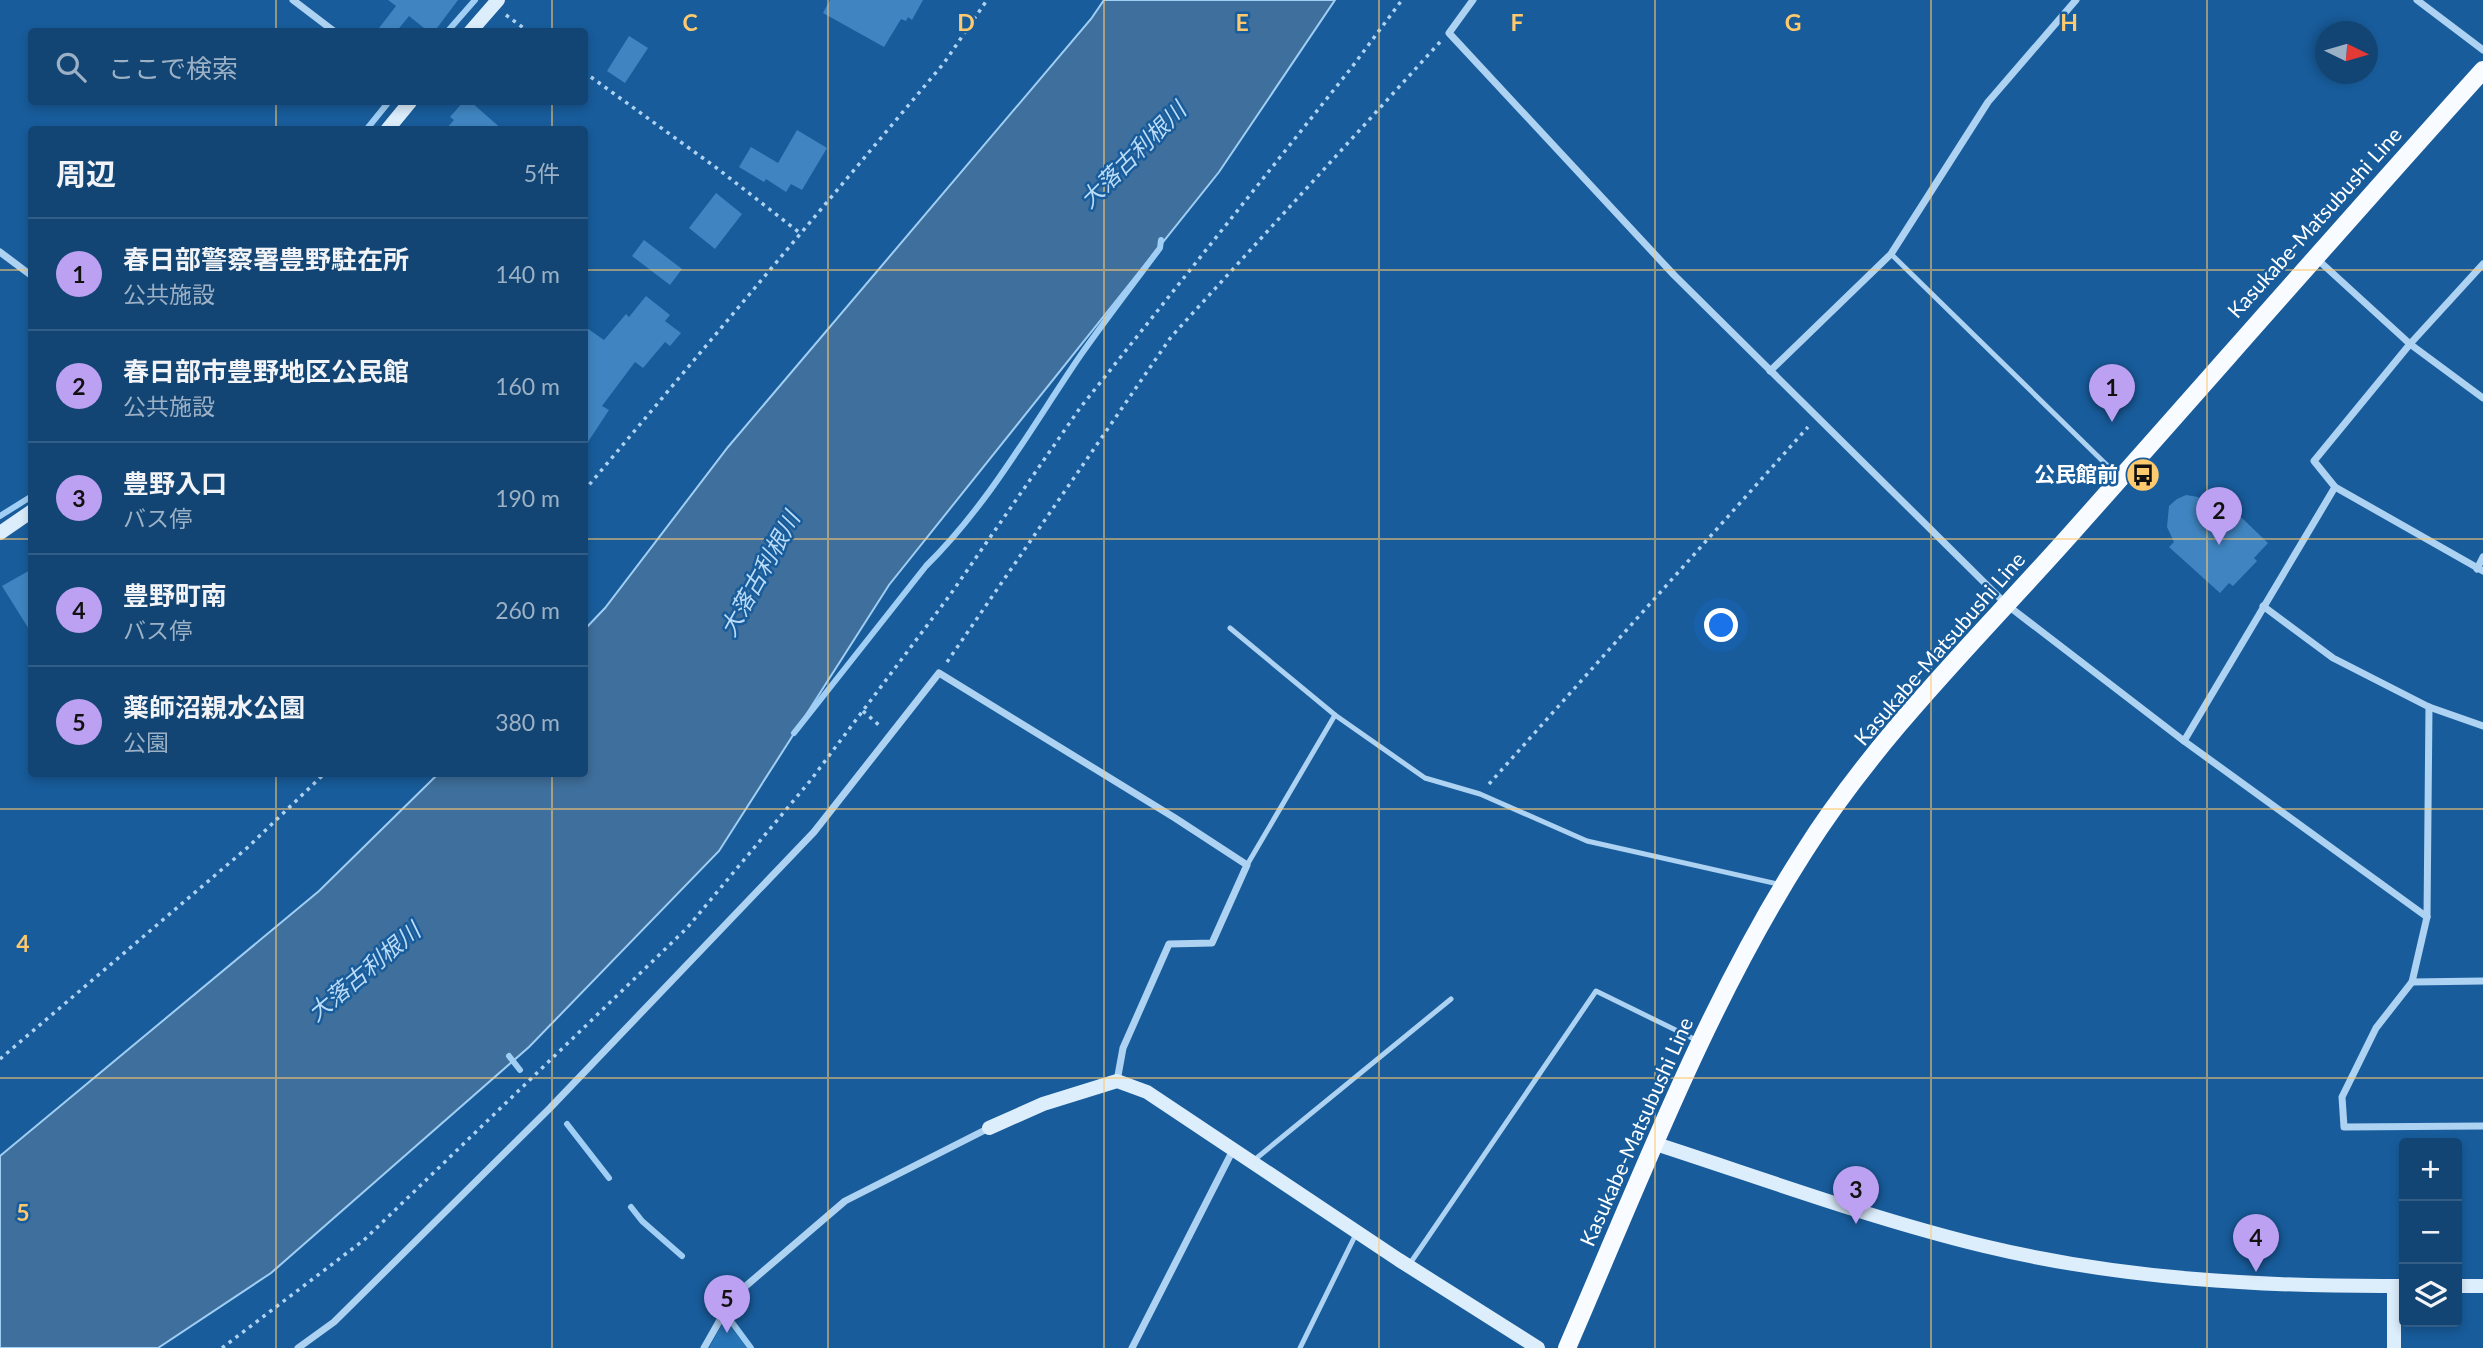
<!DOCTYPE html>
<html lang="ja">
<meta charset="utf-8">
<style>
:root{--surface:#124574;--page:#1b4c79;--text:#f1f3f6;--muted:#9cb1c5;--line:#315d86;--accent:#bca0f2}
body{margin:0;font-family:Lato,"Noto Sans JP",sans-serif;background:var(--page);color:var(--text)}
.controls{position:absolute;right:21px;bottom:21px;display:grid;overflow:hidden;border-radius:7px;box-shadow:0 4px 10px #0003}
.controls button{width:63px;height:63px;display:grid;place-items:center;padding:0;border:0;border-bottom:2px solid var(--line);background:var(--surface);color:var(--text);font:35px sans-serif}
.compass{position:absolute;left:2315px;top:21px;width:63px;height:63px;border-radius:50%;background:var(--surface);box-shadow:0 4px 10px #0003;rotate:95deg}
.you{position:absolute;left:1722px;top:626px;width:24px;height:24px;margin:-18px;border:5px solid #fff;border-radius:50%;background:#1a73e8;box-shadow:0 0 0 10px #1a73e833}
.badge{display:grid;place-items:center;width:46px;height:46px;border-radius:50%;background:var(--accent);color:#111;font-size:23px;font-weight:700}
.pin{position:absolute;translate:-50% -58px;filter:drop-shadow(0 2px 4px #0008)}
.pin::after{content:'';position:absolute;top:37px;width:24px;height:21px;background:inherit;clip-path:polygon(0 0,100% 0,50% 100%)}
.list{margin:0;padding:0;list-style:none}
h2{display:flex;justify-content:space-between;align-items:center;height:91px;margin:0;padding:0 28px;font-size:30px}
h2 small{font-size:23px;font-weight:400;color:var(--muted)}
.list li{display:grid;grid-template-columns:46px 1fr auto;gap:21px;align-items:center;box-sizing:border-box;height:112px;padding:0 28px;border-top:2px solid var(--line)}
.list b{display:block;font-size:26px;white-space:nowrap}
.list p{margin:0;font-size:23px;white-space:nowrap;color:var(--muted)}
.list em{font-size:23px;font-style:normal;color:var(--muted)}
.icon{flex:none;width:38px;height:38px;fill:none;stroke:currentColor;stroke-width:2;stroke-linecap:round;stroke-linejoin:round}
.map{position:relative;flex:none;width:2483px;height:1348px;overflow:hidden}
.search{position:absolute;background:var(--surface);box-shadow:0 4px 10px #0003;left:28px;top:28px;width:560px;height:77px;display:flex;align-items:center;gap:18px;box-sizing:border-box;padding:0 24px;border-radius:7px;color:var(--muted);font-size:26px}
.panel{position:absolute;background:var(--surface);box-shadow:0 4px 10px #0003;left:28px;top:126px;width:560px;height:651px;border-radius:7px}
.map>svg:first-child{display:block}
</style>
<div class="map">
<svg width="2483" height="1348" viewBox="0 0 2483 1348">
<rect width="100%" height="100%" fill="#185c9b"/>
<path fill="#2775b7" d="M725,1319L747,1348H709Z"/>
<path fill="#3f6f9c" stroke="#a0cef4" stroke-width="2" d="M1104,0H1335L1219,172L889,585L719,851L529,1047L271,1273L158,1348H0V1156L319,891L438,774H584L585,629L605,608L728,447L1091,19Z"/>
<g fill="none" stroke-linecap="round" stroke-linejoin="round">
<g stroke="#a0cef4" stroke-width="6">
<path d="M447,32L475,0"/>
<path d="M366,130L387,104"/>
<path d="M0,516L32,496"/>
<path d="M794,733L926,566C988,505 1031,428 1080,356C1106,319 1133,284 1160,248L1161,240"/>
<path d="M509,1056L520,1070"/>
<path d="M567,1124L609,1178"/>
<path d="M631,1207L642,1221L682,1256"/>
<path d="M714,1298L751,1348"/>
</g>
</g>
<g fill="#4085c1">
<path d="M388,0H458L434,32H429L409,16L396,32H376L396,6Z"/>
<path d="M830,0H923L912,20L908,17L906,21L901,19L884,47L823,13Z"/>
<path d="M629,36L648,48L625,83L607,71Z"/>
<path d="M463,102H471L503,130H445L454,120L450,117Z"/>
<path d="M797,130L827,148L802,190L791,184L786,192L766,179L764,182L739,167L751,147L778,163Z"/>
<path d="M716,193L742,214L715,249L689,228Z"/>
<path d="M644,240L682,269L670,285L632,256Z"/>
<path d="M646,296L670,315L665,321L681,333L670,346L665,342L643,368L635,362L602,406L609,410L584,448V326L604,340L626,314L629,317Z"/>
<path d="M2186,495L2198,497L2210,504L2218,495L2268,543L2254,558L2257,561L2233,586L2229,583L2220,593L2169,547L2174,542L2167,527L2169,506L2177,499Z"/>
<path d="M32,569V634L2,586Z"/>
</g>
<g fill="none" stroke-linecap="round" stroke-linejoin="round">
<g stroke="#add2f2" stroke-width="3.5" stroke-dasharray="3.5 5" stroke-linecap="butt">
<path d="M506,15L529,32"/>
<path d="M584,72L718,169L800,233"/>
<path d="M584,491L944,63L987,0"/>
<path d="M947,662L1171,337L1440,42"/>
<path d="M863,711L880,726"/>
<path d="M1489,784L1808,427"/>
<path d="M0,1059L247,848L324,774"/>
<path d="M222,1348L364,1240L687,928L810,781L950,595L1080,408L1352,67L1402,0"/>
</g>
<g stroke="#add2f2" stroke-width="5">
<path d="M1891,254L2118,476"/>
<path d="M1230,628L1335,715"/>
<path d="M1247,865L1335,715L1425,778L1480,794L1587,841L1782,885"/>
<path d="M1253,1161L1451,999"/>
<path d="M1409,1265L1596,991L1696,1040"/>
<path d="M1300,1348L1356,1234"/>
</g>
<g stroke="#add2f2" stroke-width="7">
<path d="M293,0L335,32"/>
<path d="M1473,0L1449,33L1674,275L2007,605L2184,741L2427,917"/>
<path d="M2417,0L2483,50"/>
<path d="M0,252L32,276"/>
<path d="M2317,259L2410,344L2483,398"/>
<path d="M2483,264L2410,344L2314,461L2335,487L2483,571"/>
<path d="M1770,371L1891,254L1988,102L2076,0"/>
<path d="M2477,569L2483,557"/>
<path d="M2263,606L2333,658L2429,707L2483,726"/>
<path d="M2429,707L2427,917L2412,982L2376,1028L2342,1097L2344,1127L2483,1126"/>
<path d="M2184,741L2335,487"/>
<path d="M2412,982L2483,981"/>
<path d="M298,1348L334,1322L550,1108L814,832L939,673L1175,818L1247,865L1212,943L1169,944L1123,1048L1117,1081"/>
<path d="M704,1348L733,1297L845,1201L989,1128"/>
<path d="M1132,1348L1233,1150"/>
</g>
<g stroke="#dcedfc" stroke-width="14">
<path d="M470,32L498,0"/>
<path d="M387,130L410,102"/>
<path d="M0,533L32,511"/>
<path d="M989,1128L1043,1104L1117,1081L1147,1092L1399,1260L1538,1348"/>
<path d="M1656,1144C1764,1179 1873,1219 1984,1246C2121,1279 2263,1287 2404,1286"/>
<path d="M2457,1286H2483"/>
<path d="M2394,1348V1286"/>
</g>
<path stroke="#f8fbff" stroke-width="18" d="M1567,1348C1640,1180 1705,1007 1804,852C1877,736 1979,637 2070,535C2208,380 2344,224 2483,70"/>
</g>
<path fill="none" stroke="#ffc96e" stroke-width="2" stroke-opacity="0.55" d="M276,0V32M552,0V32M828,0V1348M1104,0V1348M1379,0V1348M1655,0V1348M1931,0V1348M2207,0V1348M276,102V130M552,102V130M0,270H32M584,270H2483M0,539H32M584,539H2483M276,774V1348M552,774V1348M0,809H2483M0,1078H2483"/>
<defs>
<g id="bus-disc" transform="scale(1.75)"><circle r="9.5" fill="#ffc96e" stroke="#185c9b"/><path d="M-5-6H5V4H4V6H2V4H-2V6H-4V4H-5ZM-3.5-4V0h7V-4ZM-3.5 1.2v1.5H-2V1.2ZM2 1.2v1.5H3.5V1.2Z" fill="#111"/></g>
</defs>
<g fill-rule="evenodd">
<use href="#bus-disc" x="2143" y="475"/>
</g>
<g text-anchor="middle" stroke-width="5" stroke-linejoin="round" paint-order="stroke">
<g font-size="21" fill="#fff" stroke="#185c9b">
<text transform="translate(2315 223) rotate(-48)" y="7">Kasukabe-Matsubushi Line</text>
<text transform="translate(1940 649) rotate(-49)" y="7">Kasukabe-Matsubushi Line</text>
<text transform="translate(1637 1132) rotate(-66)" y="7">Kasukabe-Matsubushi Line</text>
</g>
<g font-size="21" font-weight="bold" fill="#fff" stroke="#185c9b" text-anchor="end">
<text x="2118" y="482">公民館前</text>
</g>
<g font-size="23" font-style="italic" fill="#badcf8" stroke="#185c9b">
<text transform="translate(1133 155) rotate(-45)" y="8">大落古利根川</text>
<text transform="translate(760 574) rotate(-61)" y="8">大落古利根川</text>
<text transform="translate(364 972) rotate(-40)" y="8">大落古利根川</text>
</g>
</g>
<g font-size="23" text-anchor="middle" font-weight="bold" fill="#ffc96e" stroke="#185c9b" stroke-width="5" stroke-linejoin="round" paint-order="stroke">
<text x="690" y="31">C</text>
<text x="966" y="31">D</text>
<text x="1242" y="31">E</text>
<text x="1517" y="31">F</text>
<text x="1793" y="31">G</text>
<text x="2069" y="31">H</text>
<text x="23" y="952">4</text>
<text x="23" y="1221">5</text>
</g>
</svg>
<div class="controls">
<button>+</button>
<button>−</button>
<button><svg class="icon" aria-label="layers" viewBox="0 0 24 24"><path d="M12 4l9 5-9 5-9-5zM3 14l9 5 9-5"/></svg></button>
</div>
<svg class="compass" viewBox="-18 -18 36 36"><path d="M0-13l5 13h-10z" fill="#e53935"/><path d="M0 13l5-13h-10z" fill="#9cb1c5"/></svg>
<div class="you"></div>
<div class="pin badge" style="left:2112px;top:422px">1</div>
<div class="pin badge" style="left:2219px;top:545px">2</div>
<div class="pin badge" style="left:1856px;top:1224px">3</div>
<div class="pin badge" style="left:2256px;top:1272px">4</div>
<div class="pin badge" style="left:727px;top:1333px">5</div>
<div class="search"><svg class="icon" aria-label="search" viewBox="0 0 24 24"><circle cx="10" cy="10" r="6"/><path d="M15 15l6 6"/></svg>ここで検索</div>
<section class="panel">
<h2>周辺<small>5件</small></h2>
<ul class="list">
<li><span class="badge">1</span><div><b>春日部警察署豊野駐在所</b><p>公共施設</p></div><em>140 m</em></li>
<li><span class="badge">2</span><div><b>春日部市豊野地区公民館</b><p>公共施設</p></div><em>160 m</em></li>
<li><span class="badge">3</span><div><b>豊野入口</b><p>バス停</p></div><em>190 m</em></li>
<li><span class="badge">4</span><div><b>豊野町南</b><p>バス停</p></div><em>260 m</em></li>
<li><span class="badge">5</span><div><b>薬師沼親水公園</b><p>公園</p></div><em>380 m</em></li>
</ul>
</section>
</div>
